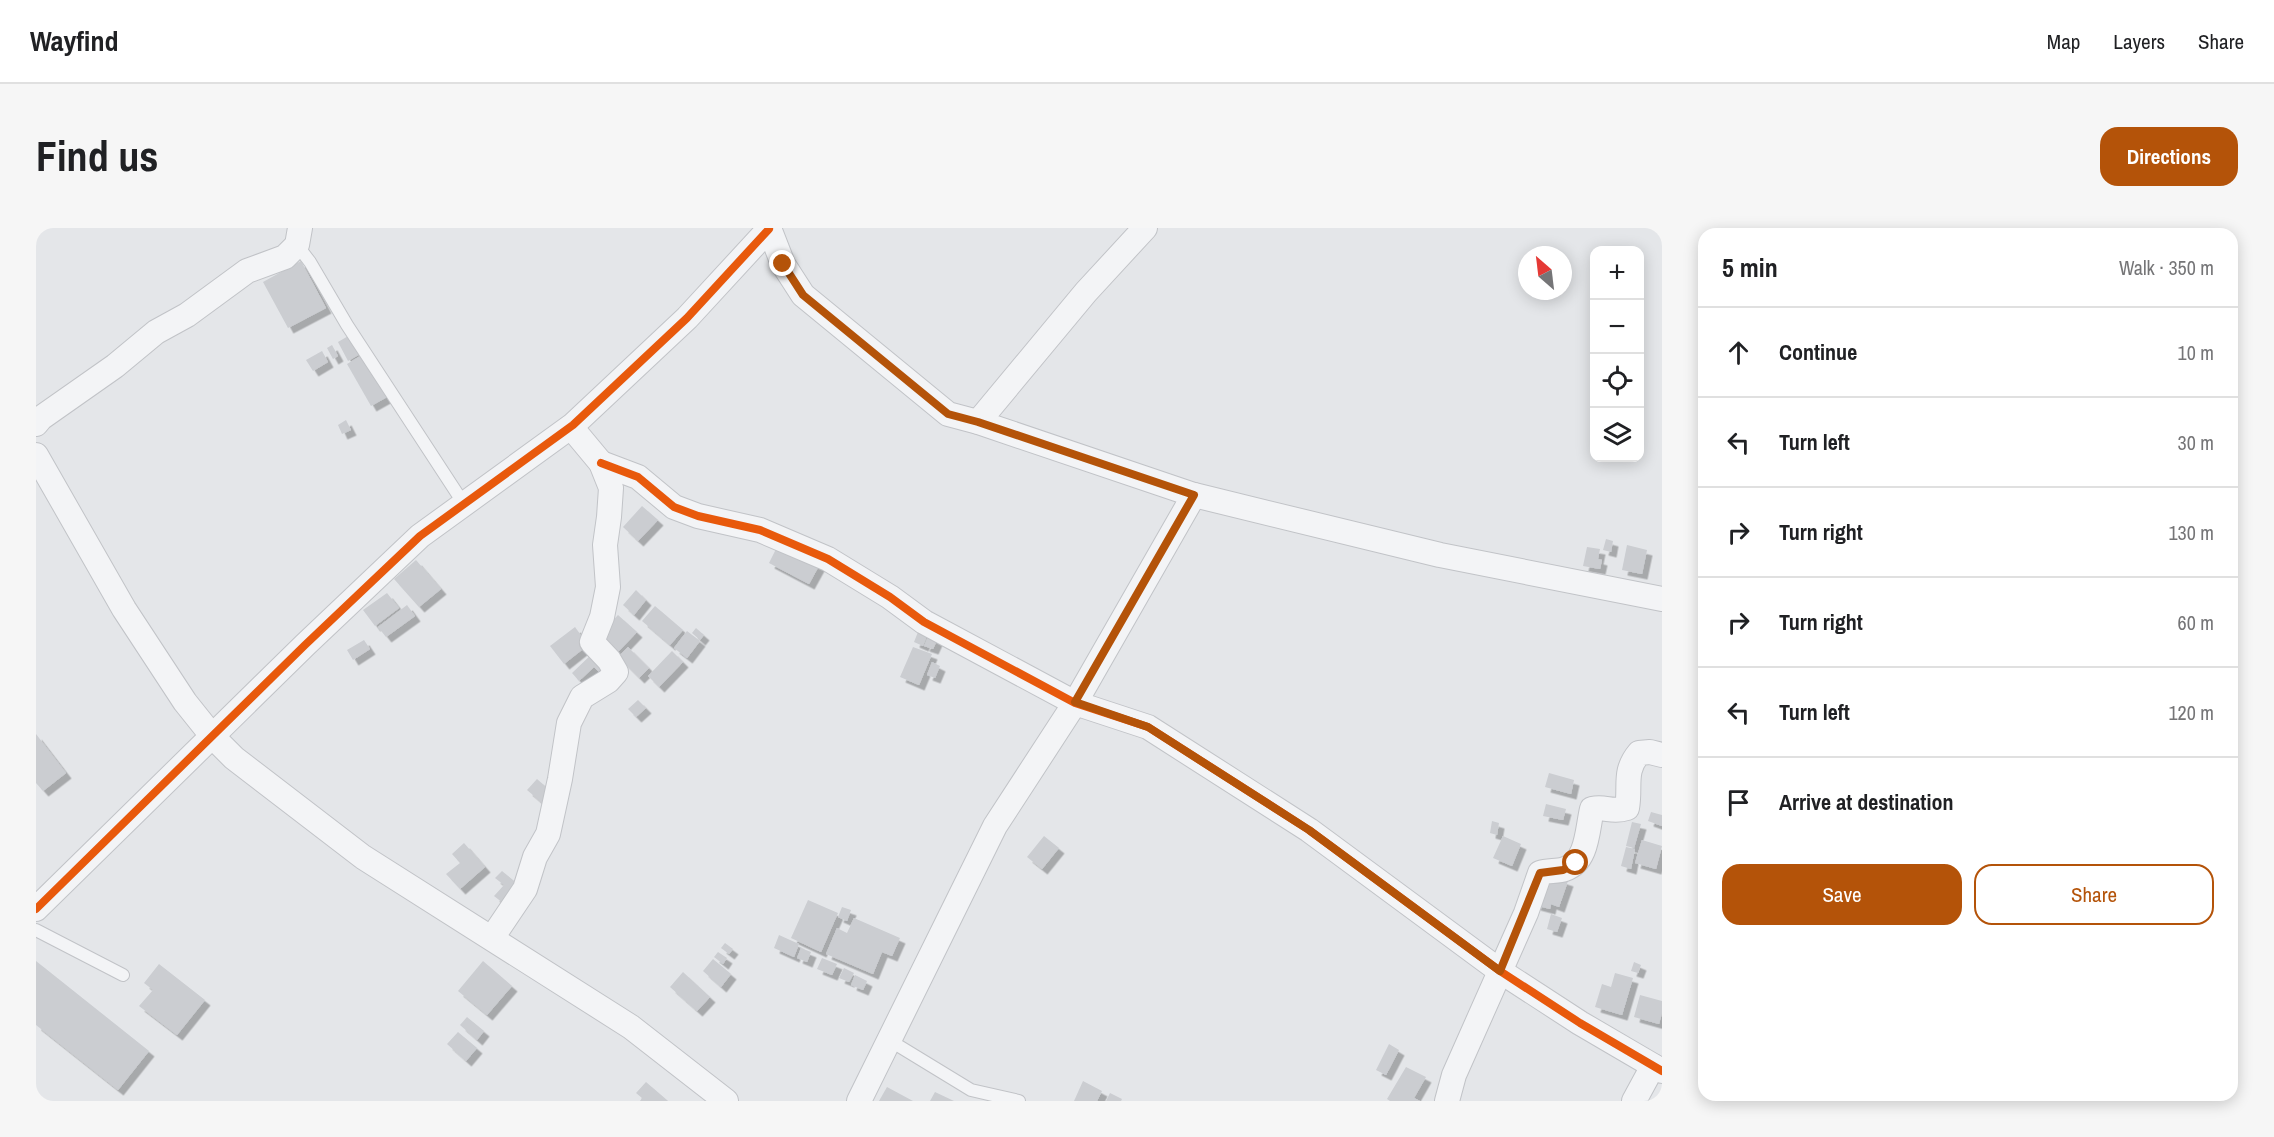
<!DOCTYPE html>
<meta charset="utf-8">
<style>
:root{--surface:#fff;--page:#f6f6f6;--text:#202124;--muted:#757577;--line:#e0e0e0;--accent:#b45309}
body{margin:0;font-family:"Archivo Narrow",sans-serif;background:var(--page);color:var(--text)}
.controls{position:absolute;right:18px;top:18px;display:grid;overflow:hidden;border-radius:12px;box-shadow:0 3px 15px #0003}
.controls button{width:54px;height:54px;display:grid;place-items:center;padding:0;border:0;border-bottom:2px solid var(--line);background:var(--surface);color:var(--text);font:30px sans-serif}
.compass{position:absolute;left:1482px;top:18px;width:54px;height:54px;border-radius:50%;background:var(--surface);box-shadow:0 3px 15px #0003;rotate:332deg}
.stop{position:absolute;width:18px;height:18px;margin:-14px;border:4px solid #b45309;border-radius:50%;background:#fff}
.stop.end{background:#b45309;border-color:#fff;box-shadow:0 2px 6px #0008}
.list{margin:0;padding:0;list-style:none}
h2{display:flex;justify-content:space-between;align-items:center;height:78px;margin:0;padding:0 24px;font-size:26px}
h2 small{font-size:20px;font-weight:400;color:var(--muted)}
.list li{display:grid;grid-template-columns:39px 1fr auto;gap:18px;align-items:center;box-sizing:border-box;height:90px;padding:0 24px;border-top:2px solid var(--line)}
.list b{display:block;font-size:22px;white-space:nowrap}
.list em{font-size:20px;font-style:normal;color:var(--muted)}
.actions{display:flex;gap:12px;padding:18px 24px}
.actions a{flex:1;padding:14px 0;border:2px solid var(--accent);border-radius:18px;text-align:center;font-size:21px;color:var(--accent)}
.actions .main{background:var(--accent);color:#fff}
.icon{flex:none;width:33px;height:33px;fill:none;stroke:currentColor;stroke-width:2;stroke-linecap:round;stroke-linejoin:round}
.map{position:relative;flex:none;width:1626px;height:873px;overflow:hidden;border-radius:18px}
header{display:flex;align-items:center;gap:36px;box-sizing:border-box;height:84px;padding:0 30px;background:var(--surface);border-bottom:2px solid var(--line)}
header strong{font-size:28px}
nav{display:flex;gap:33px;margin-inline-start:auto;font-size:21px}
.intro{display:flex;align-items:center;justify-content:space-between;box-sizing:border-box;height:144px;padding:0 36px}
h1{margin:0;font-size:42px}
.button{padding:15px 27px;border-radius:18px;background:var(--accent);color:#fff;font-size:21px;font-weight:700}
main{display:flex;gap:36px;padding:0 36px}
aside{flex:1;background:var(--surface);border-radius:18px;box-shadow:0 3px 15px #0003}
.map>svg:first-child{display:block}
</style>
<header>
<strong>Wayfind</strong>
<nav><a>Map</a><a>Layers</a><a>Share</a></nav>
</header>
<div class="intro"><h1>Find us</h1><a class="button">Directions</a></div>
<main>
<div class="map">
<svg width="1626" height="873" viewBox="0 0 1626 873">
<defs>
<filter id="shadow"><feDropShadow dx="5.5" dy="5.5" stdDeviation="0" flood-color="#0004"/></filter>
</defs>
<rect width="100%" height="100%" fill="#e4e6e9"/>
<g fill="#cbcdd1" filter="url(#shadow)">
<path d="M265,33L290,80L252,100L227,54Z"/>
<path d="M314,107L324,126L312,133L302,114Z"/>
<path d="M296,117L302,128L297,131L291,120Z"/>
<path d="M286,123L292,134L277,143L270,132Z"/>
<path d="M326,127L351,169L335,178L311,136Z"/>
<path d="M310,192L315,202L306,206L302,197Z"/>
<path d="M606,278L622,292L602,313L587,299Z"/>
<path d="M1570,311L1577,313L1575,324L1567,322Z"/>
<path d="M743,315L784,336L773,356L733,335Z"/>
<path d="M1591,317L1611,322L1606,346L1586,342Z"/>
<path d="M1551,319L1564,321L1562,331L1566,332L1564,341L1547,338Z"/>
<path d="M380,332L405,361L383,379L358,351Z"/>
<path d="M600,362L610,372L598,387L587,377Z"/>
<path d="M351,365L363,380L339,398L327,382Z"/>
<path d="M371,377L379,388L350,409L342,399Z"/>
<path d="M619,378L647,402L634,417L606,393Z"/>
<path d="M582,387L601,404L582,424L564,406Z"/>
<path d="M539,399L552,417L528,436L514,418Z"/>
<path d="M884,399L893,403L887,418L878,414Z"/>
<path d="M660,400L668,407L664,412L656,405Z"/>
<path d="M651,403L664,413L651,430L638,420Z"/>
<path d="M893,406L902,410L897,421L888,418Z"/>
<path d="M328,412L334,421L317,432L311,422Z"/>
<path d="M592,419L613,440L603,450L582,429Z"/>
<path d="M877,419L896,426L883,457L864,449Z"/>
<path d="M559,423L574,439L566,447L558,439L543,453L536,445Z"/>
<path d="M636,423L647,434L623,459L612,448Z"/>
<path d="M896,434L904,438L899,450L891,447Z"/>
<path d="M602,472L610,480L600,489L592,481Z"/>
<path d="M0,506L30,545L7,563L0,555Z"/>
<path d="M1513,545L1538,552L1535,566L1509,559Z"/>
<path d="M501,551L516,564L512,580L491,562Z"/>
<path d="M1510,576L1530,581L1527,592L1507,588Z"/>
<path d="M1615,584L1626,587V598L1612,593Z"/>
<path d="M1456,593L1463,595L1461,607L1454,605Z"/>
<path d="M1596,594L1605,596L1598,620L1590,618Z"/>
<path d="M1008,608L1023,620L1006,641L991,629Z"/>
<path d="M1467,608L1485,616L1476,638L1457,630Z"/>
<path d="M1606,612L1626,618L1620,641L1599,635Z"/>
<path d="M428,615L449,639L424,661L410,646L424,635L416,626Z"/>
<path d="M1590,619L1599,621L1595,641L1585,638Z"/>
<path d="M466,643L483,657L467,675L458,668L468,657L459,650Z"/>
<path d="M1510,646L1532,653L1523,679L1515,676L1514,681L1499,677Z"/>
<path d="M772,672L802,685L785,724L755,710Z"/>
<path d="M806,679L815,682L811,693L802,689Z"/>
<path d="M1515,686L1526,690L1521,704L1511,701Z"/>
<path d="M818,690L864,710L856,728L846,724L837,746L790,726L801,700L811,705Z"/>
<path d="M743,707L763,716L758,729L738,720Z"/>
<path d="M689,715L697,721L693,726L685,720Z"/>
<path d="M765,720L775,724L771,734L761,730Z"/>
<path d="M682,724L691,730L687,736L678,729Z"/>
<path d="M786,730L801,736L796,747L781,741Z"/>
<path d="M677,731L695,746L685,759L667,743Z"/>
<path d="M0,733L113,823L82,862L0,797Z"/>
<path d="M447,733L476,758L451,787L422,763Z"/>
<path d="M1598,734L1605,737L1602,745L1595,743Z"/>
<path d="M123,736L169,772L141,807L103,778L117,762L108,755Z"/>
<path d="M808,740L818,745L813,754L803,750Z"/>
<path d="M647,744L674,769L661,783L634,759Z"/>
<path d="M1579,745L1597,750L1586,787L1559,779L1566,756L1575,759Z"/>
<path d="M819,747L831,753L827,762L815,757Z"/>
<path d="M1604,767L1626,773V785L1623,796L1598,789Z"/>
<path d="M431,789L448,803L441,812L424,797Z"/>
<path d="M422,804L441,820L430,833L411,816Z"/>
<path d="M1353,816L1363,822L1350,847L1340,842Z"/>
<path d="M1370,839L1390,849L1378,870L1384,873H1354L1351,871Z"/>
<path d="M1047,853L1066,863L1061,873H1038Z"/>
<path d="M610,854L632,873H604L606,870L600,865Z"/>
<path d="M851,859L877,873H843Z"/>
<path d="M899,864L918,873H894Z"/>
<path d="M1074,865L1086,871L1085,873H1070Z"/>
</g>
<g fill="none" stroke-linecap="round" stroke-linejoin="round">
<g stroke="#c1c3c7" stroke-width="14">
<g id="lane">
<path d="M261,17L274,34L311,97L428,276"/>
<path d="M0,702L87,747"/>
<path d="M853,812L935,862L983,873"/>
</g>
</g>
<g stroke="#c1c3c7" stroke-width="26">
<g id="street">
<path d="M733,0L747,36L767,67L912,186L942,194L1158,267L1404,327L1626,371"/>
<path d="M942,194L1050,64L1109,0"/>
<path d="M0,196L5,190L79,138L120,104L151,87L211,43L249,29L261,17L264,0"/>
<path d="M0,227L88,381L149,474L177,509L198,530L327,629L595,799L690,873"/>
<path d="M565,235L602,249L638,279L662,288L724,302L792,331L854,369L888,394L1039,475L1112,499L1273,602L1464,743L1544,795L1626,843"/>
<path d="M0,681L269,417L384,308L537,197L651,90L733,1"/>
<path d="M456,710L489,661L499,629L512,606L524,551L533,495L546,469L572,453L580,444L573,432L556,414L566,389L572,359L569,317L573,289L575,260L565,235L535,199"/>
<path d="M823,873L959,598L1039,475L1158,267"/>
<path d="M1411,873L1418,847L1490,685L1504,645C1512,642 1521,644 1529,641C1552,633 1551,602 1556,581C1570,578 1576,585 1591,580C1595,558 1587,544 1603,525L1614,524L1626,527"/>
<path d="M1598,873L1617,838"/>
</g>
</g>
<use href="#lane" stroke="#f3f4f6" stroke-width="12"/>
<use href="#street" stroke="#f3f4f6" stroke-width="24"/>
<g stroke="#f2f4f8" stroke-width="11">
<g id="cycleway">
<path d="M565,235L602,249L638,279L662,288L724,302L792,331L854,369L888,394L1039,475L1112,499L1273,602L1464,743L1544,795L1626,843"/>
<path d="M0,681L269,417L384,308L537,197L651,90L733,1"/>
</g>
</g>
<use href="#cycleway" stroke="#e8590c" stroke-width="8"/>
</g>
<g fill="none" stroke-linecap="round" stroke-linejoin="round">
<path stroke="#b45309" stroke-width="8" d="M747,36L767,67L912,186L942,194L1158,267L1039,474L1112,499L1273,602L1464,743L1504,645L1527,642L1540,635"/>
</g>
</svg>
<div class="controls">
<button>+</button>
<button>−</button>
<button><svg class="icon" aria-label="locate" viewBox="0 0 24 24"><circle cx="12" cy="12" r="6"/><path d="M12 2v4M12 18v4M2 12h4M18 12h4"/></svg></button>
<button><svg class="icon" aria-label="layers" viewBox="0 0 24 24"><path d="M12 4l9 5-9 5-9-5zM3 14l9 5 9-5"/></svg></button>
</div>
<svg class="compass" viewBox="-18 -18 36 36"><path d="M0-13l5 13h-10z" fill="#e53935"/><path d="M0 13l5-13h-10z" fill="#757577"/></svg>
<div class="stop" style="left:1540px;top:635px"></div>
<div class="stop end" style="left:747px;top:36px"></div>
</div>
<aside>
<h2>5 min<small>Walk · 350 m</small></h2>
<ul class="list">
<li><svg class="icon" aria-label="ahead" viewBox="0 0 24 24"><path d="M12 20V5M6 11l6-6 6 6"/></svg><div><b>Continue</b></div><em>10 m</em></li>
<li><svg class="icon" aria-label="left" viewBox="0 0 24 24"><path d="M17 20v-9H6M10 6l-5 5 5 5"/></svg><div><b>Turn left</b></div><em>30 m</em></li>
<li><svg class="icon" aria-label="right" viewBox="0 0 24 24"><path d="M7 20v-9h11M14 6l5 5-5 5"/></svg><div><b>Turn right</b></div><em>130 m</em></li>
<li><svg class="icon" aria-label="right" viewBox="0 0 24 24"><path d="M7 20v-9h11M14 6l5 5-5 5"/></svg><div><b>Turn right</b></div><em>60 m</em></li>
<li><svg class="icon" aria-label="left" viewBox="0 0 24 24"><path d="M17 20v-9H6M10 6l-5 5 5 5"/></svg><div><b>Turn left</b></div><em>120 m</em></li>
<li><svg class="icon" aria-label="arrive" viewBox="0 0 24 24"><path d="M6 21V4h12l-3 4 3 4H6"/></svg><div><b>Arrive at destination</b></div></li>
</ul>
<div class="actions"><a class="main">Save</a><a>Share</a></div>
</aside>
</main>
